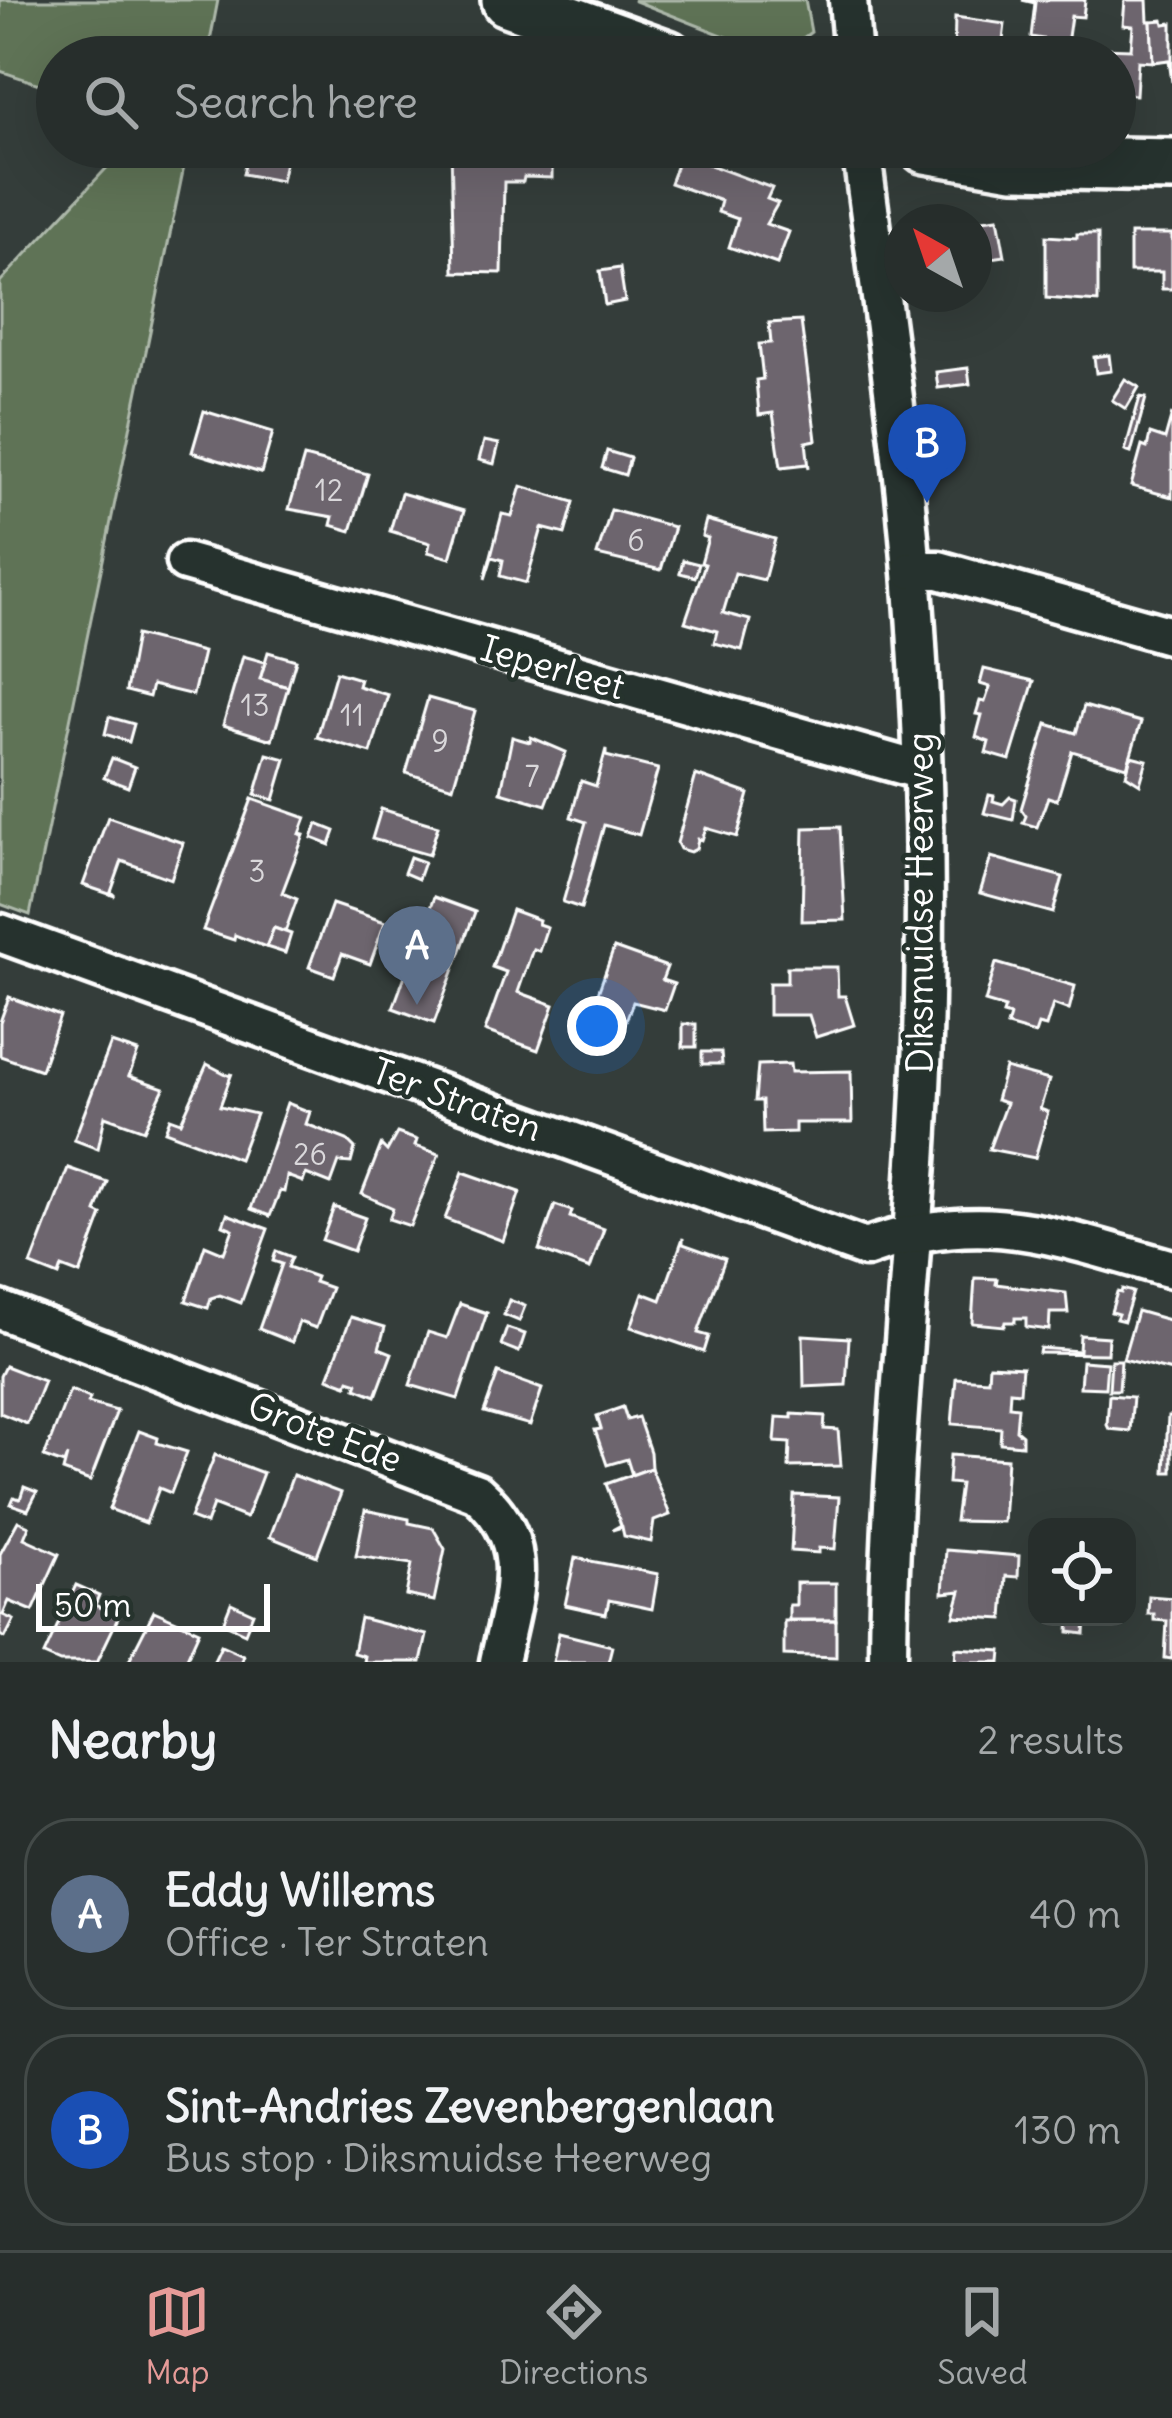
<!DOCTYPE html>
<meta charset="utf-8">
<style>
:root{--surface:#272e2c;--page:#2f3634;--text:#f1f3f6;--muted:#a4a8a9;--line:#434a48;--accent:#e69b98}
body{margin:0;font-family:Delius,sans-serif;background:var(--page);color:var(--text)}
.controls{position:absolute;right:36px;bottom:36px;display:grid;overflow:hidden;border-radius:24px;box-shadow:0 12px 48px #0002}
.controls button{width:108px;height:108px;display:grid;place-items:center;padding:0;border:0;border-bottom:3px solid var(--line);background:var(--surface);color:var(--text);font:60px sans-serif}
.compass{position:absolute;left:884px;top:204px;width:108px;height:108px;border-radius:50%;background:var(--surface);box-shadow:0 12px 48px #0002;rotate:320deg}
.scale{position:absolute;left:36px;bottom:30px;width:234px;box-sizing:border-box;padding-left:12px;border:6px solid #fff;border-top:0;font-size:33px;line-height:42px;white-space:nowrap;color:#fff;-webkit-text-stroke:9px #26332d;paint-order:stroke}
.you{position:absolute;left:597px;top:1026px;width:42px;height:42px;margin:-30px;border:9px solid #fff;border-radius:50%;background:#1a73e8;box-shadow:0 0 0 18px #1a73e833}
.badge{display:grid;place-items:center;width:78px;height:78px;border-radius:50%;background:var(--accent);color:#fff;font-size:39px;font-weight:700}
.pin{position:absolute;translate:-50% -99px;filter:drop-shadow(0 3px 6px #0008)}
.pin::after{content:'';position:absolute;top:63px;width:42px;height:36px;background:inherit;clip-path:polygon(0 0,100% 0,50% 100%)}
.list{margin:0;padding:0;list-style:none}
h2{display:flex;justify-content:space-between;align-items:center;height:156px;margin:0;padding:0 48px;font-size:51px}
h2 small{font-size:39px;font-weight:400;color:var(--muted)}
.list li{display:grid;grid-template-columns:78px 1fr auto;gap:36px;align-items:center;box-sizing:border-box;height:192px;margin:0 24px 24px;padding:0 24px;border:3px solid var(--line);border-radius:48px}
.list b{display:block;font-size:45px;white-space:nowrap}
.list p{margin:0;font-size:39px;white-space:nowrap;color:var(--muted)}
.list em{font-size:39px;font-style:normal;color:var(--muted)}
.icon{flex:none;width:66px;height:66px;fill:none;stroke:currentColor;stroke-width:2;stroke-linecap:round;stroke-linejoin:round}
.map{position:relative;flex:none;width:1172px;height:1662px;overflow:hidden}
.search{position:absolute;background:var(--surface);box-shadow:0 12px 48px #0002;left:36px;right:36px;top:36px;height:132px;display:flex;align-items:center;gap:30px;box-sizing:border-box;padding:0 42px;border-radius:66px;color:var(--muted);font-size:45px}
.sheet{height:588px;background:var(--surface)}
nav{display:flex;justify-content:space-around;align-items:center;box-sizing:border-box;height:168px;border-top:3px solid var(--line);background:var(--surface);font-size:33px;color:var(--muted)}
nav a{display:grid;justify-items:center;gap:6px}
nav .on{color:var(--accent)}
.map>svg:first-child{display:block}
</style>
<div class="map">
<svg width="1172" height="1662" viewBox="0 0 1172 1662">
<rect width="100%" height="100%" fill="#343d3a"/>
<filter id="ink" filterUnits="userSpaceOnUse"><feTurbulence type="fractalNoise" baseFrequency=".00833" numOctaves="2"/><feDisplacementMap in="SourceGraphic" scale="24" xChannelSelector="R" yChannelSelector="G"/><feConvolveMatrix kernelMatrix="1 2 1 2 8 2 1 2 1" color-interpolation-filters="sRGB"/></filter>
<g filter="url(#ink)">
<g fill="#5e7357" stroke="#aeb9ab" stroke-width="3">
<path d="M0,0H218L207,57H57V90L0,71Z"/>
<path d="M633,0H805L811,32L778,57Z"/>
<path d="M120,147H188L30,915L0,904V282L117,157Z"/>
</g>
<g fill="#6d656e" stroke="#fff" stroke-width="3">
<path d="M1022,0H1085L1083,17L1071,16L1066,51L1042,50L1043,39L1031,37L1035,3Z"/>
<path d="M1125,0H1147L1148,21H1151L1153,62L1138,61L1136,95L1115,94V57H1101L1102,48L1131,49L1133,26L1123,25Z"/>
<path d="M955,17L1005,24L1001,57H954Z"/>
<path d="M1163,20L1164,24L1172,23V82L1169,60L1153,62L1151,21Z"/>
<path d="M249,147H288L281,181L243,174Z"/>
<path d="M451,147H552V178L524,177L523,182H504L502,273L454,272Z"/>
<path d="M681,154L772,188L767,199L778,203L766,224L789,232L777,264L729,247L738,219L718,212L721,201L670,183Z"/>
<path d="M961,212L963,222H934L933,215Z"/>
<path d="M998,218L1005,256L977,260L979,275L974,276V222H967Z"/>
<path d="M1077,234H1098V302L1046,298V236L1077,238Z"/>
<path d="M1130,234H1172V289H1162V272H1130Z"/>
<path d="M620,268L625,301L605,305L600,271Z"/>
<path d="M801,321L816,440L806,442L809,468L808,464L781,467L773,413L759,415L756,380L763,379L759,344L771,343L769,323Z"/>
<path d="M1109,355L1111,371L1096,373L1094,357Z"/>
<path d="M968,368L970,384L938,388L936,372Z"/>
<path d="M1125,379L1139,387L1126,409L1112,400Z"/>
<path d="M1140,397L1146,398L1131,453L1125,451Z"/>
<path d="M204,411L273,432L261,473L192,452Z"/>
<path d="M1172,414V497L1131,486L1142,446L1147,448L1150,434L1165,439Z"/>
<path d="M484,441L499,444L494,464L479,460Z"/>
<path d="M607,451L630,458L625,475L602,468Z"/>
<path d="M304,457L368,474L351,531L331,525L333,517L289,509Z"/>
<path d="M521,486L574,502L565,534L542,528L526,583L500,576L503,560L492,557L485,579L502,514L512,516Z"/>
<path d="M401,493L464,511L450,558L428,552L430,543L390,531Z"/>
<path d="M611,510L674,527L661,570L597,555Z"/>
<path d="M706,520L775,539L764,580L735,573L723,613L750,620L742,650L714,643L717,631L685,622L705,564L701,563L708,538L702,536Z"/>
<path d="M683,560L699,564L695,577L680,573Z"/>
<path d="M136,635L203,652L193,695L152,685L149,697L126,691Z"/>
<path d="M268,652L296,660L288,687L260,679Z"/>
<path d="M243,656L265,662L260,679L288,687L272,740L223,725Z"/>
<path d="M984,669L1034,681L1010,760L986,753L989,742L976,737L982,715L976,714L980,701L985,702L990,687L980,684Z"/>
<path d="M336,672L360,679L358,686L388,695L371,753L317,737Z"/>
<path d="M428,698L475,711L453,787L406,773Z"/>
<path d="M1084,706L1141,722L1127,767L1072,751L1057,800L1048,797L1037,827L1023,823L1026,816L1021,809L1047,724L1076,733Z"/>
<path d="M109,717L134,724L129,742L105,734Z"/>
<path d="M512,737L530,742L531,737L566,752L546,805L501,792Z"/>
<path d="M606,749V756L658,769L639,835L604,825L581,908L563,902L586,822L571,817L581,781L596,786Z"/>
<path d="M267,754L286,759L274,800L255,795Z"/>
<path d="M1131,756L1147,760L1140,784L1126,775Z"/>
<path d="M112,758L135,767L128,787L104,778Z"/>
<path d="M696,775L749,794L737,837L706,828L702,840L698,839L696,849L690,852L680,849L677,843Z"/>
<path d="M989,795L994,796L993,801L1003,804L1010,797L1016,799L1013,820L984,813Z"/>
<path d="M252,799L306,818L300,834L304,835L282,893L297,899L285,932L274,928L266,947L235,935L234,940L203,930Z"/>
<path d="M381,809L438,826L429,855L372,839Z"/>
<path d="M108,817L183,843L171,879L122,861L111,892L115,896L83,885Z"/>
<path d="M317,824L335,831L330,845L312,838Z"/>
<path d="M840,827L845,920L802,921L804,828Z"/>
<path d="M410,857L424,862L418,879L404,873Z"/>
<path d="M991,857L1063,877L1053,913L980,893Z"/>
<path d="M434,897L475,912L434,1023L393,1008Z"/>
<path d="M332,904L385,922L370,964L342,954L334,976L309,967Z"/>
<path d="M512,910L539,920L538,924L547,927L539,951L533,949L518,992L554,1005L538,1050L485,1031L506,972L492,967Z"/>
<path d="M274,928L291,934L285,953L266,947Z"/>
<path d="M614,948L667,967L662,980L674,984L665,1010L633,1002L616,1048L594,1040L600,1025L588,1021Z"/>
<path d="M996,963L1075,986L1069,1010L1053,1004L1046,1027L1038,1025L1035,1034L1007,1026L1010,1016L1003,1014L1005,1008L985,1002Z"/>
<path d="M787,967H837L838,996H845L854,1025L816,1037L809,1015H769V983H787Z"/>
<path d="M9,997L60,1016L41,1070L0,1056V1022Z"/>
<path d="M588,1021L600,1025L594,1043L581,1038Z"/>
<rect x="683" y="1024" width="13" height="23"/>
<path d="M111,1043L138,1052L129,1076L164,1088L144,1130L105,1116L98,1149L74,1140Z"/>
<path d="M702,1052H721L722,1064H702Z"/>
<path d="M207,1064L230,1076L232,1073L220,1106L256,1114L239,1159L165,1131L170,1118L181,1122Z"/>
<path d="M790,1064L791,1072L851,1071L852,1123H795V1132L763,1133L762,1101H755L758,1065Z"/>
<path d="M1005,1068L1049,1080L1040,1109L1048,1112L1035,1158L989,1149L1006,1103L996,1100Z"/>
<path d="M287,1103L310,1112L306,1124L347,1140L355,1148L351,1163L339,1162L331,1184L306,1174L303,1182L287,1176L284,1192L280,1191L270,1216L251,1209Z"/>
<path d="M397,1133L417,1140L415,1146L439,1154L410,1226L389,1219L393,1208L362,1194L381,1145L387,1151Z"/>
<path d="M68,1168L107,1182L96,1212L102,1215L80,1274L62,1267L59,1276L31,1265Z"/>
<path d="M463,1172L520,1192L503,1241L445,1219Z"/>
<path d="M555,1205L572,1211L570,1217L604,1229L590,1269L539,1250Z"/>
<path d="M334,1207L365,1218L353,1251L322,1240Z"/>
<path d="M227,1214L268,1229L241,1303L220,1295L211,1298L208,1308L186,1301L205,1245L224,1253L233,1229L223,1225Z"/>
<path d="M683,1238V1244L725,1259L698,1333L709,1336L704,1352L631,1327L643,1293L661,1300Z"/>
<path d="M276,1251L292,1257L288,1267L316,1277L314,1282L331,1288L316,1328L299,1322L292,1342L259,1329L282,1264L273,1261Z"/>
<path d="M975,1278L997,1279L996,1284L1066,1293L1068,1313H1050L1049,1330L1026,1327V1318H1015V1322H1005L1004,1326L972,1323Z"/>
<path d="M1122,1289L1133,1292L1124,1321L1116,1319L1118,1314L1111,1312L1117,1292L1121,1293Z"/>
<path d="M509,1300L525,1306L519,1321L504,1315Z"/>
<path d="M460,1304L487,1313L458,1399L410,1385L428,1332L447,1338Z"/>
<path d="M1137,1311L1172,1321V1371L1123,1359Z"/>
<path d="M351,1317L385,1327L379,1348L392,1353L376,1396L356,1388L358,1383L349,1380L347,1385L328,1378Z"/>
<path d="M507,1328L525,1334L519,1352L501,1345Z"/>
<path d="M803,1335L849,1338L846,1385L804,1387Z"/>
<path d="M1080,1335L1108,1337L1107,1354L1039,1353L1040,1348L1079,1351Z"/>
<path d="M1111,1360H1121L1119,1390H1109Z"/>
<path d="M1082,1361L1107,1363L1105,1388L1080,1387Z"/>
<path d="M989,1365L1022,1367L1020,1392L1010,1391L1009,1406L1018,1407L1016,1430L1022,1435V1445L1000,1443L1001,1428L952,1424L956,1378L988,1380Z"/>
<path d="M5,1366L44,1381L27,1424L0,1413V1376Z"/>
<path d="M498,1373L542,1389L530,1425L484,1412Z"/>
<path d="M70,1390L90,1398L88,1403L117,1411L90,1481L63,1471L67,1456L64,1464L44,1457Z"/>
<path d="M1109,1395L1133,1397L1130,1431L1109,1429L1107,1425Z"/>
<path d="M623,1407L627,1420L638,1417L650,1452L651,1468L632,1475L627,1459L607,1465L595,1430L601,1429L597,1416Z"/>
<path d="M792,1414L825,1416L824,1429L838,1430L841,1466L789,1467L790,1443L775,1442L777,1417L792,1418Z"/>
<path d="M1168,1416H1172V1472H1165Z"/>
<path d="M139,1431L158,1438L157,1443L187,1452L171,1493L159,1488L146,1523L109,1509Z"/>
<path d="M215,1455L263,1473L246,1518L213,1505L206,1524L190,1518Z"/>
<path d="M950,1455L1007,1459L1003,1522L955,1521L960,1484L948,1483Z"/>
<path d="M651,1468L670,1515L654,1521L651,1542L624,1536L622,1527L612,1530L621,1525L606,1484Z"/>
<path d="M293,1475L341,1493L317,1556L270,1537Z"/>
<path d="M24,1487L37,1492L28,1510L11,1504L14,1497L20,1499Z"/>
<path d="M794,1495L839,1497L835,1549L819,1548V1553L791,1551Z"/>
<path d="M365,1510L409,1519V1523L433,1528L445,1549L434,1601L406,1595L412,1564L356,1556Z"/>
<path d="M18,1521L29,1526L24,1538L59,1554L33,1611L9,1601L3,1615L14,1620L5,1638L0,1635V1554Z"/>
<path d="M946,1550L1019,1556L1018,1577L1006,1576L1003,1619L954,1616L961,1591L943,1593Z"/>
<path d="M575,1558L658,1574L652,1609L609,1600L606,1614L565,1605Z"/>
<path d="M796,1583H836V1620H789V1605H796Z"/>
<path d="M76,1585L99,1595L95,1605L119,1616L97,1662H60L44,1655Z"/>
<path d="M1149,1596L1172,1598V1659L1165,1658L1167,1621L1154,1620V1614H1148Z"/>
<path d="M231,1603L253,1613L245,1633L223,1623Z"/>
<path d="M154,1611L199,1631L185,1662H128Z"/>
<path d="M1070,1617H1086L1085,1634L1069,1632Z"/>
<path d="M360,1618L427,1635L421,1662H363L364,1656L353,1653Z"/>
<path d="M836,1620V1657L784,1655V1621Z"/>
<path d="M559,1633L612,1646L608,1662H553Z"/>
<path d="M221,1645L243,1655L240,1662H213Z"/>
<path d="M956,1648L1002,1651L1001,1662H955Z"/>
</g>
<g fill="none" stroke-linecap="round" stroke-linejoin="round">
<g stroke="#fff" stroke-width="45">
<g id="street">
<path d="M848,0L853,57"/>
<path d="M861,147C879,288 901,430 912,572C923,713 927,857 924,999C920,1220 889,1441 888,1662"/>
<path d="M185,562L922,771"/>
<path d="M912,570H939L1172,636"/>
<path d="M0,933L865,1248C985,1205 1056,1237 1172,1269"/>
<path d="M0,1310L477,1493C535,1543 513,1597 499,1662"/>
</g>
</g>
<g stroke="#fff" stroke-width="60">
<g id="secondary">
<path d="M508,0L667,57"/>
<path d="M926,147L1014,162L1172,165"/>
</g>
</g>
<use href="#street" stroke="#26332d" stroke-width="36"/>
<use href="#secondary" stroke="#26332d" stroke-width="51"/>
</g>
</g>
<g text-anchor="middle" stroke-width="9" stroke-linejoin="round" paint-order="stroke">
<g font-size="30" fill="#dad8db">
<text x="329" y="501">12</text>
<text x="636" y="551">6</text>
<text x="255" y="716">13</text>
<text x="352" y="726">11</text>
<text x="440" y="752">9</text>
<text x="532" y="787">7</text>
<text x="257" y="882">3</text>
<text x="310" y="1165">26</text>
</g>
<g font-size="36" fill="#fff" stroke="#26332d">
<text transform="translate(553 667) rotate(16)" y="13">Ieperleet</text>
<text transform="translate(920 903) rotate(-90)" y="13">Diksmuidse Heerweg</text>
<text transform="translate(457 1099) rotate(20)" y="13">Ter Straten</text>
<text transform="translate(325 1432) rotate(21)" y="13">Grote Ede</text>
</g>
</g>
</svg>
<div class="controls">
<button><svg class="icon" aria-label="locate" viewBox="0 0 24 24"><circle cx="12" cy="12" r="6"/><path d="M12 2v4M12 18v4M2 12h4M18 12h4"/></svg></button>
</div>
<svg class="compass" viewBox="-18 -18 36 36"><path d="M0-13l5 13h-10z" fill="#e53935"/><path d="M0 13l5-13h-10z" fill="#a4a8a9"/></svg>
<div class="scale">50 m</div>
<div class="you"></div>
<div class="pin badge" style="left:417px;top:1005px;background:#5c6f8a">A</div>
<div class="pin badge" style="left:927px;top:503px;background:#1a4fb4">B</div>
<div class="search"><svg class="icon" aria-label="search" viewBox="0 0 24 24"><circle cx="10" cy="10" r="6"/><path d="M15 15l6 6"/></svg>Search here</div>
</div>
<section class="sheet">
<h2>Nearby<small>2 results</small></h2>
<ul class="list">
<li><span class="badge" style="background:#5c6f8a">A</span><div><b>Eddy Willems</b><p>Office · Ter Straten</p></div><em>40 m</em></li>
<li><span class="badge" style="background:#1a4fb4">B</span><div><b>Sint-Andries Zevenbergenlaan</b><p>Bus stop · Diksmuidse Heerweg</p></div><em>130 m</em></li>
</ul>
</section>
<nav>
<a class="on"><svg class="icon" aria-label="map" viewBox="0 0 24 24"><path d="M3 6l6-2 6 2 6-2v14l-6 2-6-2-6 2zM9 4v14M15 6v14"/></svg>Map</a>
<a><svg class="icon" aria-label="directions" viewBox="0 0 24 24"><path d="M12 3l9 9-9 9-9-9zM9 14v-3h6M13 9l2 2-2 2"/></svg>Directions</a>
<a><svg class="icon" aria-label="saved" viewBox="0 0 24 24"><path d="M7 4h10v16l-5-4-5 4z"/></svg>Saved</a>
</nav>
